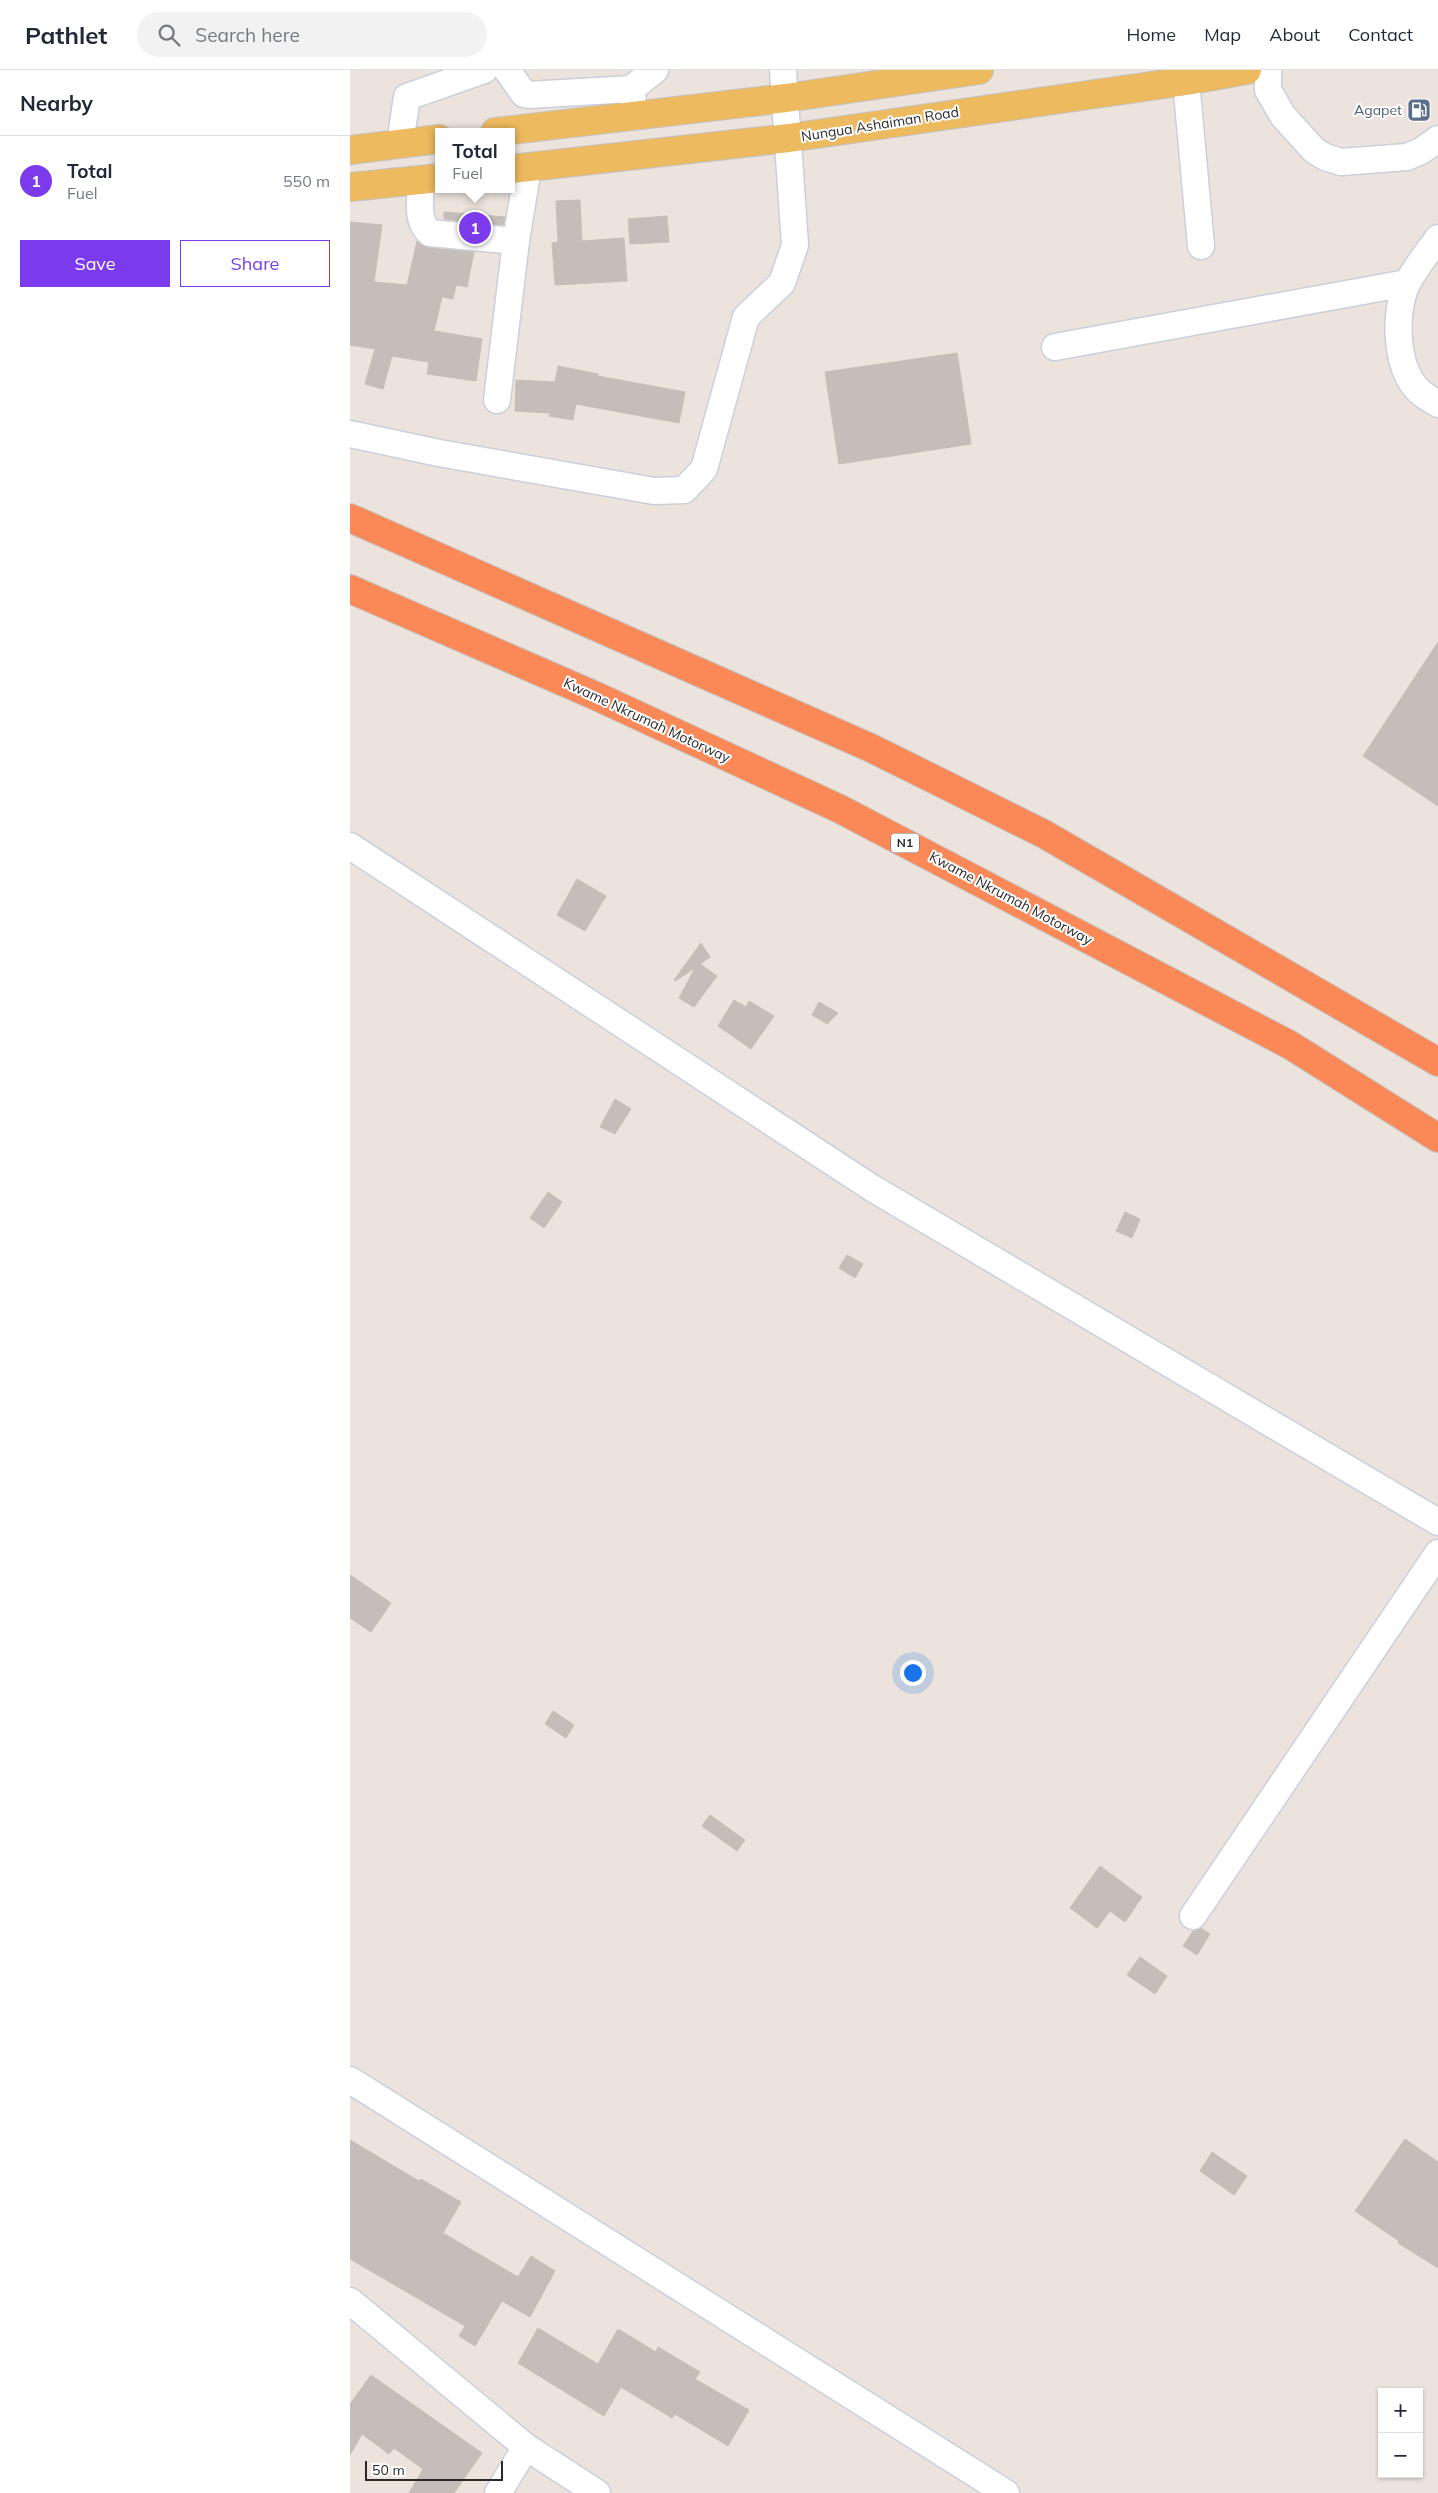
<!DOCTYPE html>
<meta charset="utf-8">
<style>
:root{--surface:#fff;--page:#f2f2f3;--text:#1f2937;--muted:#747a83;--line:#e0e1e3;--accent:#7c3aed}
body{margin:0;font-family:Mulish,sans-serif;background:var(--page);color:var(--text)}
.controls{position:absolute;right:15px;bottom:15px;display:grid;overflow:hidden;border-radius:0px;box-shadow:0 1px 4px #0004}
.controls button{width:45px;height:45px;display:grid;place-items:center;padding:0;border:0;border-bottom:1px solid var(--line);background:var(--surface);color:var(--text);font:25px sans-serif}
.scale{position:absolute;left:15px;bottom:12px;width:138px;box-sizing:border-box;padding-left:5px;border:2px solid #2a2a2a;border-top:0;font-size:14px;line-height:18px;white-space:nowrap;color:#2a2a2a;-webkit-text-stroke:4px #fff;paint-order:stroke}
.you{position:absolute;left:562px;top:1602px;width:18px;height:18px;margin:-12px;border:4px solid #fff;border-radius:50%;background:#1a73e8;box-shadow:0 0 0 8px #1a73e833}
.badge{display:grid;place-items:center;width:32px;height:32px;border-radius:50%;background:var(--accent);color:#fff;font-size:16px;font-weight:700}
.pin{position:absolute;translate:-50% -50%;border:2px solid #fff;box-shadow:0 1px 5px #0006}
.popup{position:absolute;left:85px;top:58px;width:80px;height:65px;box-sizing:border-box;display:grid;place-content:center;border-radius:0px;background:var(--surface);filter:drop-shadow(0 1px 4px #0005);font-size:16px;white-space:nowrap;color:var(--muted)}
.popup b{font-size:19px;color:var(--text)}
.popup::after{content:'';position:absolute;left:50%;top:100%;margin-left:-10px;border:10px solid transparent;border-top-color:var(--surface)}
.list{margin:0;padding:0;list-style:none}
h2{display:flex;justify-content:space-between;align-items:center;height:65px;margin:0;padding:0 20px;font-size:21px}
h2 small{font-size:16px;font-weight:400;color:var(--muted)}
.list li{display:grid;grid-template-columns:32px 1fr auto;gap:15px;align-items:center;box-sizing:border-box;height:90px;padding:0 20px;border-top:1px solid var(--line)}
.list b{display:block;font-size:19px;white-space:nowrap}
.list p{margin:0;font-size:16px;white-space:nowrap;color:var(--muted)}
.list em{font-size:16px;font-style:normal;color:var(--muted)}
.actions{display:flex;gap:10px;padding:15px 20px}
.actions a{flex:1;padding:11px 0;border:1px solid var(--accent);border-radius:0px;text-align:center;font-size:18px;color:var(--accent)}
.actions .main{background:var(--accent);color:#fff}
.icon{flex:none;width:28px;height:28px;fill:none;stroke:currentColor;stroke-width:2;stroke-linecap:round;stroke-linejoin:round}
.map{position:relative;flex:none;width:1088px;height:2423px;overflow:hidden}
header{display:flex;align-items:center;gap:30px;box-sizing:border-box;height:70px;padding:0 25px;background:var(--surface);border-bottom:1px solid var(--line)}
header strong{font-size:24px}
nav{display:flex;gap:28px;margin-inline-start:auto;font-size:18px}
.search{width:350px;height:45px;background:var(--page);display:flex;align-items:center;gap:12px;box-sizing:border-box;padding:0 18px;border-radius:28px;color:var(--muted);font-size:19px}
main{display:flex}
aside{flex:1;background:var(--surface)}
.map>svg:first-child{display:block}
</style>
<header>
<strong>Pathlet</strong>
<div class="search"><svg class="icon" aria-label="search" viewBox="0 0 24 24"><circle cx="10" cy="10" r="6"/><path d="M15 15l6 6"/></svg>Search here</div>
<nav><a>Home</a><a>Map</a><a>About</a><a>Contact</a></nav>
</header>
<main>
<aside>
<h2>Nearby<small></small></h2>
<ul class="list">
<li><span class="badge">1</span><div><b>Total</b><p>Fuel</p></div><em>550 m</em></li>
</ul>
<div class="actions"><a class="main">Save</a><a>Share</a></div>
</aside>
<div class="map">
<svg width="1088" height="2423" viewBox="0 0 1088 2423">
<rect width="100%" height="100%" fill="#ece3dc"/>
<g fill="#c4bdb9" stroke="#c7bfb6">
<path d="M230,130L232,171L274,168L277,211L205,215L202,173L208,172L206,131Z"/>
<path d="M94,142L155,147L153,155L94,149Z"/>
<path d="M317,146L319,172L280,174L278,149Z"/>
<path d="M0,152L32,155L24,212L57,215L67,171L79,178L124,182L117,217L106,215L103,229L92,227L84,261L132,269L126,311L77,304L79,292L42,286L33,319L15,314L25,279L0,275Z"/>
<path d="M607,283L621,374L489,394L475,302Z"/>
<path d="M208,296L248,304V306L335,322L329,353L226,334L223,350L199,346L200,343L165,341L166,310L205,312Z"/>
<path d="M1088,572V736L1013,686Z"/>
<path d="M227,809L256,826L235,861L207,845Z"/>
<path d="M351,873L360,887L350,894L367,906L344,937L329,928L345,898L325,911L324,910Z"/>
<path d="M384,930L396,937L399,931L424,946L401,979L368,956Z"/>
<path d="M469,932L488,943L477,954L462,945Z"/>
<path d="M265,1029L281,1039L265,1064L250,1057Z"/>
<path d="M198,1122L212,1132L194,1158L180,1148Z"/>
<path d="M775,1142L790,1149L782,1168L766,1161Z"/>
<path d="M497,1185L513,1194L505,1208L489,1198Z"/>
<path d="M0,1505L41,1533L21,1562L0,1548Z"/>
<path d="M203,1641L224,1655L216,1668L195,1654Z"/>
<path d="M360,1745L395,1770L387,1781L352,1756Z"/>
<path d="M750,1796L792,1827L775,1852L760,1841L747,1858L720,1838Z"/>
<path d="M851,1858L860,1864L847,1885L833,1876L843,1861Z"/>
<path d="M790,1887L817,1906L805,1924L777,1905Z"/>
<path d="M1055,2069L1088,2092V2198L1048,2173L1049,2171L1005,2141Z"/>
<path d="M0,2070L69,2111L71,2109L111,2132L93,2163L168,2207L181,2186L205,2201L180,2247L152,2231L125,2276L109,2266L115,2256L0,2189Z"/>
<path d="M862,2082L897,2106L884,2125L850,2101Z"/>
<path d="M188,2258L248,2294L268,2259L306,2282L308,2277L350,2302L345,2309L399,2340L378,2376L325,2344L322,2348L271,2317L254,2346L168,2293Z"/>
<path d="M21,2305L132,2383L104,2423H59L73,2399L44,2378L39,2384L12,2364L0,2385V2334Z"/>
</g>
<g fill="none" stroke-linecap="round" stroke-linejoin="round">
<g stroke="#cad0db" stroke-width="29">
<g id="minor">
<path d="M157,0L174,24L178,25L281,19L285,47"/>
<path d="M918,0V20L933,46L964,80L975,87L991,92L1057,87L1071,81L1088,69"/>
<path d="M836,11L851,176"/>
<path d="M281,19L305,0"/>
<path d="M50,73L57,27L134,0"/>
<path d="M71,110C71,127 65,151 80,163L166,171"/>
<path d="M1088,168C1078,182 1066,197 1058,212C1043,240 1045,298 1069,321C1074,326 1082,330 1088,334"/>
<path d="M705,277L1057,213"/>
<path d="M147,330L166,171L178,98"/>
<path d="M0,364L89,383L304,421L334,420L354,399L396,247L432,213L445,175L433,0"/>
<path d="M0,776L522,1118L1088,1452"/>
<path d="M843,1846L1088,1483"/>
<path d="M0,2010L656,2423"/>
<path d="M0,2231L176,2377L247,2423"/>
<path d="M148,2423L176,2377"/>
</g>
</g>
<g stroke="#c3c3c3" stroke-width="30">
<g id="major">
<path d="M145,62L436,28L629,0"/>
<path d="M0,80L89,69"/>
<path d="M161,99L439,68L836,11L897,0"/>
<path d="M0,117L89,108"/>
</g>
</g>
<g stroke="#c3c3c3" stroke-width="30">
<g id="highway">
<path d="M0,448L521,678L694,764L1088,992"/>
<path d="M0,519L246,626L490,739L940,975L1088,1068"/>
</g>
</g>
<use href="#minor" stroke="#fff" stroke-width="26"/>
<use href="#major" stroke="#edba5f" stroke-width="28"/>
<use href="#highway" stroke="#fb8958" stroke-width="28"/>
</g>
<defs>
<g id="fuel-square" transform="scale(1.25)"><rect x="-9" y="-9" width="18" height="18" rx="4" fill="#5c6f8a" stroke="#fff"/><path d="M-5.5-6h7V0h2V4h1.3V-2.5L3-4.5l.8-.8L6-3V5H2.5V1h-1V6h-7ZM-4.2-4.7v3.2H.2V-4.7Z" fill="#fff"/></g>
</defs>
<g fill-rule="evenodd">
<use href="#fuel-square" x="1069" y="40"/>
</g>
<g text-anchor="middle" stroke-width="4" stroke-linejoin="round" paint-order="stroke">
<rect fill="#fff" stroke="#6a6a6a" stroke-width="1" x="541" y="763.5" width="28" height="19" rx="4"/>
<g font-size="12" font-weight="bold" fill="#2a2a2a">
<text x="555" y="777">N1</text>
</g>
<g font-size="14" fill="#4e5e75" stroke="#fff" text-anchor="end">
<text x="1052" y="45">Agapet</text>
</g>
<g font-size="14" fill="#2a2a2a" stroke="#fff">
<text transform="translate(530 54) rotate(-9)" y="5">Nungua Ashaiman Road</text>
<text transform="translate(297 650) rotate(25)" y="5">Kwame Nkrumah Motorway</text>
<text transform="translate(661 828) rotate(28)" y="5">Kwame Nkrumah Motorway</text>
</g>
</g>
</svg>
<div class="controls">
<button>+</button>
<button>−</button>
</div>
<div class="scale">50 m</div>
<div class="you"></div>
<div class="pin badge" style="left:125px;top:158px">1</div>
<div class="popup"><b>Total</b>Fuel</div>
</div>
</main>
